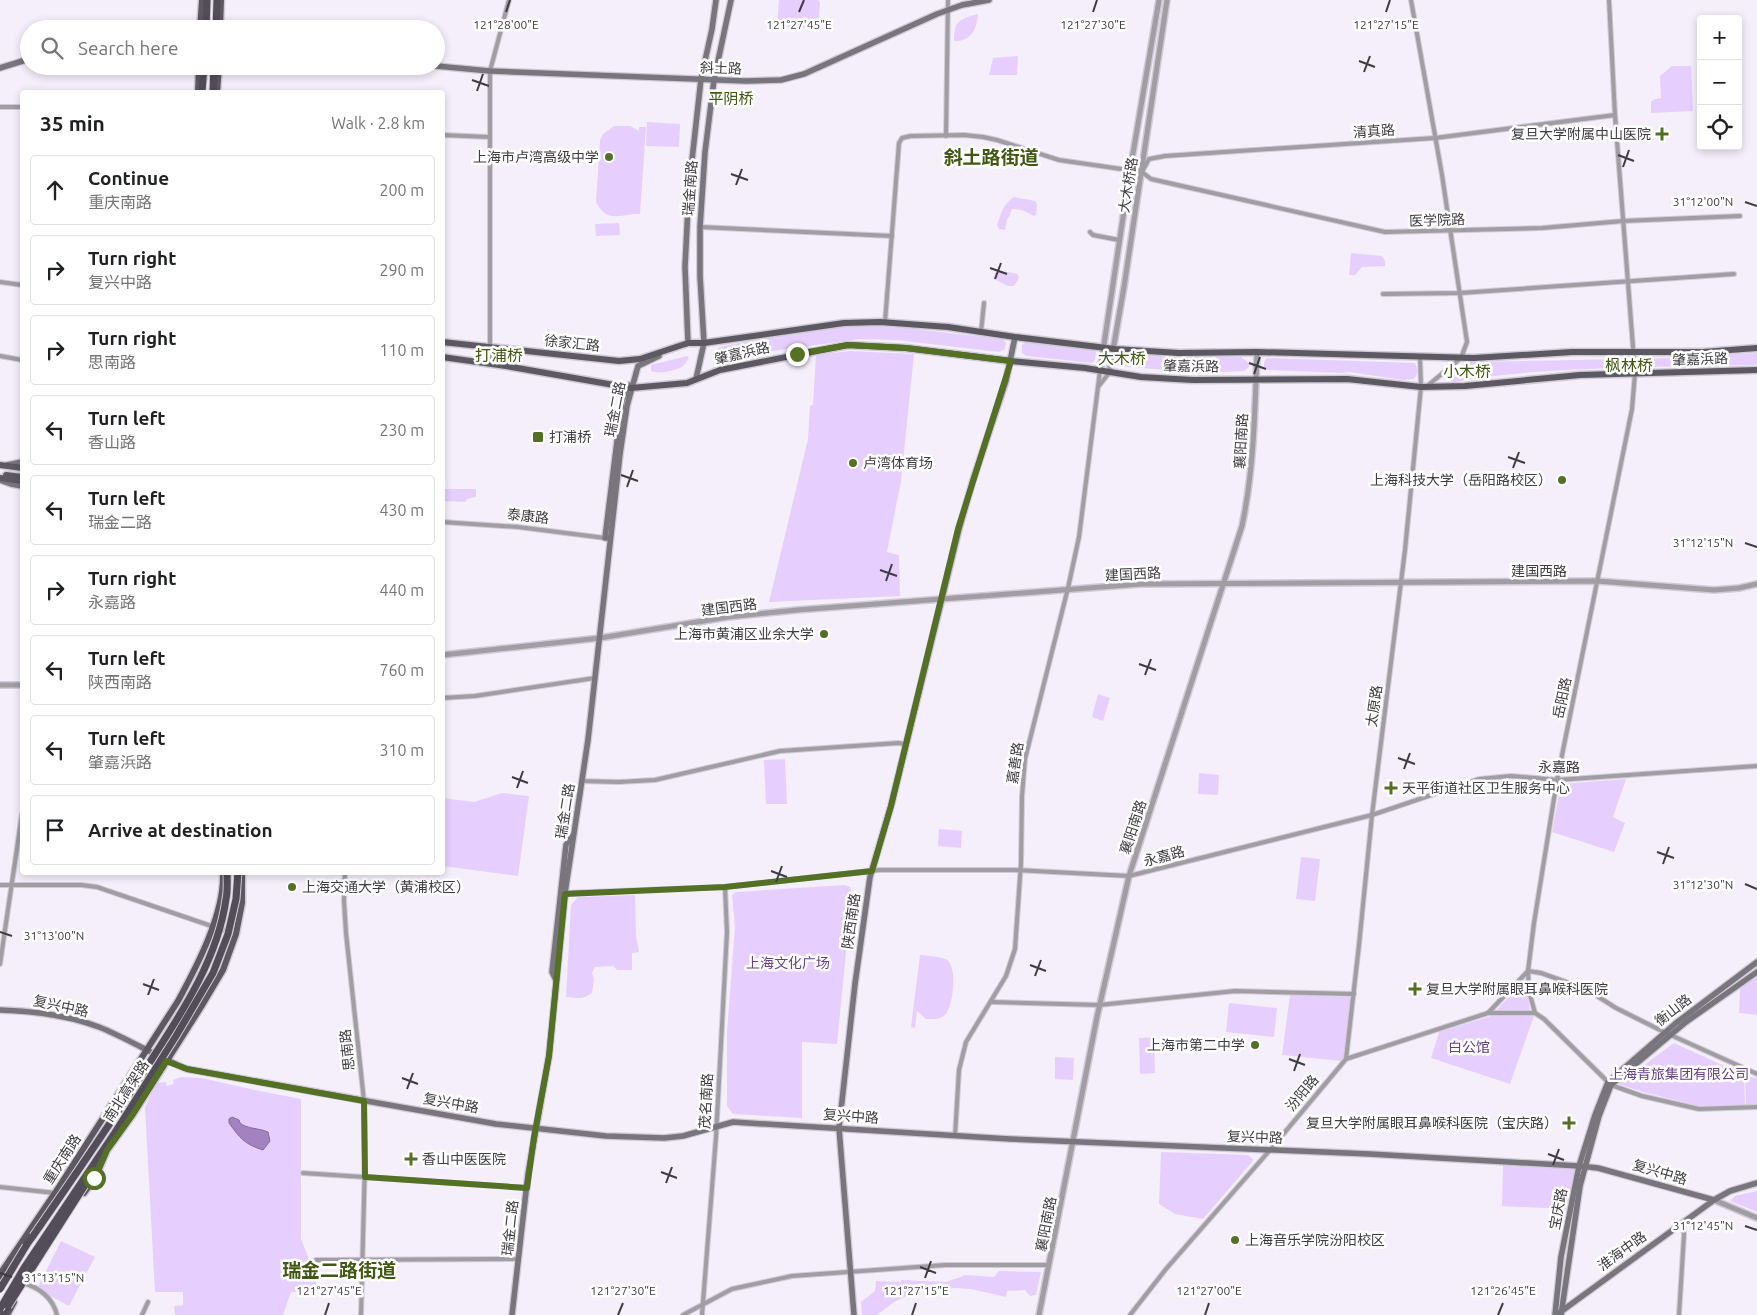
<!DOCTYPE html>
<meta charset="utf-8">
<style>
:root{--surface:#fff;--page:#f6f6f6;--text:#202124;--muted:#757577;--line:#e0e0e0}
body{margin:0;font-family:Ubuntu,"Noto Sans SC",sans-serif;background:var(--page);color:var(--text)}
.controls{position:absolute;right:15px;top:15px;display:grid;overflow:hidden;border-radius:5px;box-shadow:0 2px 8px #0003}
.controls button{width:45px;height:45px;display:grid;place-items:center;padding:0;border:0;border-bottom:1px solid var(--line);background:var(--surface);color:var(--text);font:25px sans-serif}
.stop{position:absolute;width:15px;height:15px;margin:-11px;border:4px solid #547024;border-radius:50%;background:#fff}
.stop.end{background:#547024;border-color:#fff;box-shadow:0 1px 5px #0008}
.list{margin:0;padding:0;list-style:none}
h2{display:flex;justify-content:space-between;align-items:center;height:65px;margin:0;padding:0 20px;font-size:21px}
h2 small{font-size:16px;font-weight:400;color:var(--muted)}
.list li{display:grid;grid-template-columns:32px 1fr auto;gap:15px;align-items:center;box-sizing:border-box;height:70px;margin:0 10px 10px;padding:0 10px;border:1px solid var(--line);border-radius:5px}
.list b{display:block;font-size:19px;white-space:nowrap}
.list p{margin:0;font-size:16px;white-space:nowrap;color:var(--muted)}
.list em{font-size:16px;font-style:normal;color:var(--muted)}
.icon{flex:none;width:28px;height:28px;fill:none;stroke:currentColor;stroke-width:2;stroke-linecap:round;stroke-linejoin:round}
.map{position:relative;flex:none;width:1757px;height:1315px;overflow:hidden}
.search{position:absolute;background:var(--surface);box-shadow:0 2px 8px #0003;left:20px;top:20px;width:425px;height:55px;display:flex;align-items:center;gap:12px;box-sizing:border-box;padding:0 18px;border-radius:28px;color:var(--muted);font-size:19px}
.panel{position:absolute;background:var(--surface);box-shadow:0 2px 8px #0003;left:20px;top:90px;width:425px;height:785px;border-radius:5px}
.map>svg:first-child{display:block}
</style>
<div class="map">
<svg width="1757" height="1315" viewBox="0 0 1757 1315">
<rect width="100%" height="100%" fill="#f5effc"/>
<g fill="#e6cffe">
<path d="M779,0H818L820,2L818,29L777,26Z"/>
<path d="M978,14C977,29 971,42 954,41C954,20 960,19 978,14Z"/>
<path d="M1018,56L1017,75H989L993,58Z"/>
<path d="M1672,66H1691L1693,111L1651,113V102L1655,99L1661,98L1660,76Z"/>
<path d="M647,122L680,124L679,147L646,146Z"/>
<path d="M614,126H630L639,131V127H646L640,214C621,213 608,225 596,202L600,140L603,134Z"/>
<path d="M1014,197L1035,201L1037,204L1036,215L1034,216L1022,210L1012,209L1009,217L1007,219L1005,230L999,229L997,225C1000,215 1004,203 1014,197Z"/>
<path d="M619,223L620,235L596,236L595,224Z"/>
<path d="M1351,253L1382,256L1385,261V266L1362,267L1355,275H1349Z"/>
<path d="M998,270L1017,274L1019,276L1018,280L1014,286H1008L994,279L995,273Z"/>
<path d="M850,325L905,328L1002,339L1006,343L1005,349L999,352L897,340L859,339L773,351L726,363L717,362L714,354L719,347L770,337L781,336L790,332Z"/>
<path d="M1026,342L1093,350L1096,352L1095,360L1092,363L1026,356L1022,353V345Z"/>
<path d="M849,351L914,354L901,481L887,552L899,555L900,596L769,602L808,439L810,406L813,405L816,355Z"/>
<path d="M1119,353L1173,357H1241L1249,363V367L1244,371L1203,373L1118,366L1115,363Z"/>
<path d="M1757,353V364L1753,365L1647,367L1645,365V361L1648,359Z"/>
<path d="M687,356L689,358C686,362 684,366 680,368C672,371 658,374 651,371V365Z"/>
<path d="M1267,358L1415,363C1418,369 1418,374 1414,379L1403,380L1349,372L1342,373L1267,370L1264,366V362Z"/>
<path d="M1624,359L1626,361L1627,365L1624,368C1567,369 1511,372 1454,382L1450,381C1449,371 1461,364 1470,362Z"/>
<path d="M443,489H476V497L467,499L465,502L443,501Z"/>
<path d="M1098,694L1110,698L1103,721L1092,717Z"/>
<path d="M785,759L787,804H766L764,760Z"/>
<path d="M1199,773L1219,775L1218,795L1198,794Z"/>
<path d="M1626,779L1613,817L1625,823L1614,852L1552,832L1561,784Z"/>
<path d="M502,793L529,796L518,876L443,866V798L474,802Z"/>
<path d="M939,829L962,831L961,848L938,846Z"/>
<path d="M1301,857L1320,859L1315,901L1296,899Z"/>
<path d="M845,885L850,887L852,893L837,1044L802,1042V1118L733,1114L727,1106V1032L735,927L732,895L736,892Z"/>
<path d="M635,895L636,936L639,952L632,953V970H617L613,966L595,967L592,973L594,979L592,993C583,1000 577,998 566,997L571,905L578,897Z"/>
<path d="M920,955C928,956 941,956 947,960C958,967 953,1007 945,1015C939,1020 933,1019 926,1019L917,1011L915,1028L911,1027Z"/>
<path d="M1757,975V1015L1739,1013L1740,987Z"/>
<path d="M1525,978L1530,1011H1496Z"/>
<path d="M1290,995L1352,997L1344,1058L1341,1061L1282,1055Z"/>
<path d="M1229,1003L1277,1008L1274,1037L1226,1032Z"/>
<path d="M1491,1016H1534L1510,1084L1431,1058L1439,1032Z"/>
<path d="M1154,1037L1155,1073L1140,1074L1139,1038Z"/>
<path d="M1674,1043L1744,1075L1745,1105L1698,1106L1643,1092L1618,1084Z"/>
<path d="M1055,1057L1074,1058L1073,1080L1055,1079Z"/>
<path d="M1745,1076L1757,1078V1104L1746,1105Z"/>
<path d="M181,1077L202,1078L255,1090L301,1099V1239L309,1259L316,1258V1292H291L283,1315H175L174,1306L183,1305V1292H155L145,1108L156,1083L166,1082L167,1086L174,1084L173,1080Z"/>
<path d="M1161,1152L1248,1155L1253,1159L1252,1162L1203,1219L1175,1214L1159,1204Z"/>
<path d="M1503,1165L1576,1169L1566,1209L1502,1206Z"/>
<path d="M1757,1191V1212L1730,1201L1735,1196Z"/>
<path d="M61,1241L95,1257L69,1306L37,1289Z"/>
<path d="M999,1271L1041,1272L1036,1295L1030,1296L1025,1290L1007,1291L1006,1297L971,1289L955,1288L923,1291L909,1295L894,1302L877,1315H862L861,1302L875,1291L876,1281L901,1282V1280L946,1282L966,1275L994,1277Z"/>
</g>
<path fill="#a283bf" stroke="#846d99" d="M232,1117L239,1120L240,1123C247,1129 259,1128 268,1132L270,1141L263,1150C244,1144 240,1138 229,1123V1119Z"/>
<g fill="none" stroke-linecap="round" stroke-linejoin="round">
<g stroke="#d0cbd7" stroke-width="6">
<g id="minor">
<path d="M1411,0L1442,175L1467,342L1461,358L1426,387"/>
<path d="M1609,0L1615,115L1635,373L1632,409L1557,780L1534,923L1528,971L1529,991L1535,1013L1544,1019L1611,1085L1642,1096L1699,1109L1757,1107"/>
<path d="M0,107H22"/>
<path d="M442,135L489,137"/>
<path d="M946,136L948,0"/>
<path d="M1143,170L1149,159L1165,156L1435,138L1615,115"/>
<path d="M700,227L892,236"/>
<path d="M1090,232L1093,235L1119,240"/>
<path d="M0,282L22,285"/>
<path d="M1383,294L1460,293L1734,274"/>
<path d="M885,322L899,143L902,138L911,136L964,135L983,137L997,140L1059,160L1142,172L1151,179L1385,232L1542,228L1623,221L1740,216"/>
<path d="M981,332L984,303"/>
<path d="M0,356L22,360"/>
<path d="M490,364V71L509,0"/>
<path d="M1098,387L1109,373"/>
<path d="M442,522L518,527L605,538"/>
<path d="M442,698L475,696L595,678"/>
<path d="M582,781L619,782L655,780L780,751L898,743L905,744"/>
<path d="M345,872L344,901L346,933L364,1101L365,1161L361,1315"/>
<path d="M0,885H81L97,887L229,932"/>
<path d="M565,893L725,887L879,870H1014L1129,876L1372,815L1479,779L1511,776L1557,780L1757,766"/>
<path d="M0,964L22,814"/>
<path d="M1528,971L1541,973L1586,989L1616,1008L1664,1032L1757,1074"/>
<path d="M991,1002L1099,1005L1235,991L1354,994"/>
<path d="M1488,1013L1528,971"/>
<path d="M1346,1059L1359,945L1372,815L1405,550L1421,387L1420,357"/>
<path d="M955,1136L959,1070L966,1042L1006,976L1015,949L1021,863L1022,796L1025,759L1068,588L1079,537L1100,371"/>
<path d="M303,1173L527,1188"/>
<path d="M0,1187L55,1193"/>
<path d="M316,1260L519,1259"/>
<path d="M22,1283C39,1287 53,1298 57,1315"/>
<path d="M142,1315L148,1302"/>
<path d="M683,1315L732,1289L792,1276L945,1265H1049"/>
<path d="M702,1315L716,1137L727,932L725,887"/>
<path d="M1130,1315L1166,1269L1270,1150L1346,1059L1488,1013H1535"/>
<path d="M1679,1315L1684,1235L1683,1223"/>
</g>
</g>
<g stroke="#d0cbd7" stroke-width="8">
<g id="tertiary">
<path d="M1100,371L1130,171L1159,0"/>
<path d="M1109,373L1124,287L1167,0"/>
<path d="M442,655L600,638L728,617L797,610L1141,584L1597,581L1714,590L1739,588L1757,584"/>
<path d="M0,685H22"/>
<path d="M1714,1200L1757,1218"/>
<path d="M1039,1315L1097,1017L1129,876L1242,526C1254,469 1255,410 1257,352"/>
</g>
</g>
<g stroke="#d0cbd7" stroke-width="8">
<g id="secondary">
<path d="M436,66L490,71L746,81L781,80L804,74L937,14L962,5L989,0"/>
<path d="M0,68L29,59"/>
<path d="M686,344L688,343L685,267L689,187L701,79L712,29L716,0"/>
<path d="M696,379L704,343L700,276V227L705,152L714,80L731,0"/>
<path d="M7,465L22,462"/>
<path d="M0,480L11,484L22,486"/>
<path d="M610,538H605L622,401L629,385"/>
<path d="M556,980L552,972L566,845L571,837"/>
<path d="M0,1010C34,1011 67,1015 99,1027C129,1039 157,1057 187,1069L496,1124L606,1136L664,1138L683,1136L733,1122L1010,1139L1370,1154L1579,1166L1598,1168L1714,1200"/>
<path d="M1559,1313L1714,1200L1730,1191L1757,1183"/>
<path d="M512,1315L528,1174L549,1056L565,893L588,740L620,454L627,406L638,366L659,356"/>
<path d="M854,1315L839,1128L855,984L870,877L891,806L959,529L973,480L1006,381L1015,337"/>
<path d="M1555,1315L1561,1257L1579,1166L1595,1115L1608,1082L1676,1023L1757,962"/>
<path d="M1561,1315L1580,1186L1599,1116L1611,1085L1686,1022L1757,972"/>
</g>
</g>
<g stroke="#d0cbd7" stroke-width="9">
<g id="primary">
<path d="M200,29L202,0"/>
<path d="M220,29L221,0"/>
<path d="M198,92L199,66"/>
<path d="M217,92L219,66"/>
<path d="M442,342L619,361L640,359L688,343H704L844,323L880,322L948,327L1015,337L1115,349L1179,353L1257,352L1474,358L1572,352H1703L1757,348"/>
<path d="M442,357L506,366L631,388L687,383L720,370L848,345L906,348L1011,361L1085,368L1141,377L1193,380L1347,379L1421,387L1465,386L1580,375L1757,370"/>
<path d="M0,465L22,468"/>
<path d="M6,475L22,477"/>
<path d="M0,478L22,481"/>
<path d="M84,1193L95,1178L107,1150L133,1114L201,1007L223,970L236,934L242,903V872"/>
<path d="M0,1274L55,1193L178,1001C197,966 225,913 223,872"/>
<path d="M7,1315L14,1302"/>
</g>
</g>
<g stroke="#d0cbd7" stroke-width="9">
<g id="trunk">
<path d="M206,29L207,0"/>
<path d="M216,29L217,0"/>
<path d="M202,92L204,66"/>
<path d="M213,92L214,66"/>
<path d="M22,1251L33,1236"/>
<path d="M0,1281L9,1269"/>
<path d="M3,1315L8,1306"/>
</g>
</g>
<use href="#minor" stroke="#a09da3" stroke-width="4"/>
<use href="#tertiary" stroke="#a09da3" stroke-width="5"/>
<use href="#secondary" stroke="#79757d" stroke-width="5.5"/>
<use href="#primary" stroke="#5d5963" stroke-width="6"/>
<use href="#trunk" stroke="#524d58" stroke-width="7"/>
<g stroke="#d0cbd7" stroke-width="9" stroke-linecap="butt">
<g id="trunk-bridge">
<path d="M33,1236C69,1184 105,1132 139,1079C174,1024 217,965 226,899C228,891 227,881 227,872"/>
<path d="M0,1289L26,1246"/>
<path d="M8,1306L85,1185"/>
<path d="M0,1309L24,1268L114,1134L176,1036L213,973L228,934L236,899L238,872"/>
</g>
</g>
<use href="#trunk-bridge" stroke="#524d58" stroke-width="7"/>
</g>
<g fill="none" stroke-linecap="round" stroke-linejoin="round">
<path stroke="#547024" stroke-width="6" d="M94,1178L107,1150L133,1114L166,1061L187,1069L364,1101L365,1177L527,1188L534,1137L549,1056L565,894L725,887L872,871L891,806L958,529L1011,361L906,348L848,345L797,354"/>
</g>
<path fill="none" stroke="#3e3b41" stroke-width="2" d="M506,12L510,0M799,12L804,0M1093,12L1097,0M1386,12L1390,0M1359,61L1375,67M1364,72L1370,56M472,80L489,86M477,91L483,74M1618,155L1634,161M1623,167L1629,150M731,174L748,180M736,185L742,169M1745,202L1757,206M990,268L1007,274M995,279L1001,263M1249,363L1266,369M1254,374L1260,357M1508,457L1525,463M1513,468L1519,452M621,475L638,481M627,487L633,470M1745,543L1757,547M880,570L897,576M886,581L892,564M1139,664L1156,670M1145,675L1151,659M1398,758L1415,764M1404,769L1410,753M512,777L528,783M517,788L523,771M1657,852L1674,858M1663,864L1669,847M771,871L787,877M776,882L782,866M1745,884L1757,889M0,932L12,936M1030,965L1046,971M1035,976L1041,960M143,984L159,990M148,995L154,979M1289,1059L1305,1065M1294,1071L1300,1054M402,1078L418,1084M407,1089L413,1073M1548,1154L1564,1160M1553,1165L1559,1149M661,1172L677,1178M666,1183L672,1167M1745,1226L1757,1230M920,1267L936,1273M0,1273L12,1277M925,1278L931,1261M325,1315L329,1303M618,1315L623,1303M912,1315L916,1303M1205,1315L1209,1303M1498,1315L1503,1303"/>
<g fill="#547024" stroke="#fff" stroke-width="2">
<path d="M1659.5 126.5h5v5h5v5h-5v5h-5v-5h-5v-5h5z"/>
<circle cx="609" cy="157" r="5"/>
<rect x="532" y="431" width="12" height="12" rx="2.5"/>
<circle cx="853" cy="463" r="5"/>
<circle cx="1562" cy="480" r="5"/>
<circle cx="824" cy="634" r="5"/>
<path d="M1388.5 780.5h5v5h5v5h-5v5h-5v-5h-5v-5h5z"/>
<circle cx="292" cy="887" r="5"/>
<path d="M1412.5 981.5h5v5h5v5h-5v5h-5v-5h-5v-5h5z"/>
<circle cx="1255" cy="1045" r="5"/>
<path d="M1566.5 1115.5h5v5h5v5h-5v5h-5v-5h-5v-5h5z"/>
<path d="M408.5 1151.5h5v5h5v5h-5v5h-5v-5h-5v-5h5z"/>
<circle cx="1235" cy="1240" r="5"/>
</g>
<g text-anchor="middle" stroke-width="5" stroke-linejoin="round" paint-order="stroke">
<g font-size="14" fill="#3e3b41" stroke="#fff">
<text transform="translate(721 68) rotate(2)" y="5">斜土路</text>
<text transform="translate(1374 131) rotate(-4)" y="5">清真路</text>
<text transform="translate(1128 185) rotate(-81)" y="5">大木桥路</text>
<text transform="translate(690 188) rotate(-86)" y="5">瑞金南路</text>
<text transform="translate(1437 220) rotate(-2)" y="5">医学院路</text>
<text transform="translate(572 343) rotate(6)" y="5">徐家汇路</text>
<text transform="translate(742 353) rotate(-13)" y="5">肇嘉浜路</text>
<text transform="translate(1700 359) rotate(-2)" y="5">肇嘉浜路</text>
<text transform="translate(1191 366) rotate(1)" y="5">肇嘉浜路</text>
<text transform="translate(615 409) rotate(-79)" y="5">瑞金二路</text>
<text transform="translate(1241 441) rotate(-87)" y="5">襄阳南路</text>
<text transform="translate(528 516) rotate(6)" y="5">泰康路</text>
<text x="1539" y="576">建国西路</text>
<text transform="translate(1133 574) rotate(-3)" y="5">建国西路</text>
<text transform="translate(729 607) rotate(-7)" y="5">建国西路</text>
<text transform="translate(1562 698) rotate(-78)" y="5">岳阳路</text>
<text transform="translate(1374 706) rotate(-82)" y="5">太原路</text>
<text transform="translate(1015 763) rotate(-81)" y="5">嘉善路</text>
<text x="1559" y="772">永嘉路</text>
<text transform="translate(565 811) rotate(-81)" y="5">瑞金二路</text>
<text transform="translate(1133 827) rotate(-72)" y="5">襄阳南路</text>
<text transform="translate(1164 856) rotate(-15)" y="5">永嘉路</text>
<text transform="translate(851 921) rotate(-82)" y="5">陕西南路</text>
<text transform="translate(61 1006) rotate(12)" y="5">复兴中路</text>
<text transform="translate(1673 1010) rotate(-38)" y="5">衡山路</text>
<text transform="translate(347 1050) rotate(-96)" y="5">思南路</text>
<text transform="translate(126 1091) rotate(-57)" y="5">南北高架路</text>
<text transform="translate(1302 1093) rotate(-50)" y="5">汾阳路</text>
<text transform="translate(706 1101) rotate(-87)" y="5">茂名南路</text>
<text transform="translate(451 1103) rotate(10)" y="5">复兴中路</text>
<text transform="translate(851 1116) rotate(4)" y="5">复兴中路</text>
<text transform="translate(1255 1137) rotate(2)" y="5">复兴中路</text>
<text transform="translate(62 1159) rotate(-57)" y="5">重庆南路</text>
<text transform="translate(1660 1172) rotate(16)" y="5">复兴中路</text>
<text transform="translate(1558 1209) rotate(-79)" y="5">宝庆路</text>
<text transform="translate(1046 1224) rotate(-79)" y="5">襄阳南路</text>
<text transform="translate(510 1228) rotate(-84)" y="5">瑞金二路</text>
<text transform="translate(1622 1251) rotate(-36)" y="5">淮海中路</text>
</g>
<g font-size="14" fill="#3e3b41" stroke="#fff" text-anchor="start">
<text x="1651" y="139" text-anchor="end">复旦大学附属中山医院</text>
<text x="599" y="162" text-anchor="end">上海市卢湾高级中学</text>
<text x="549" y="442">打浦桥</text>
<text x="863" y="468">卢湾体育场</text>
<text x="1552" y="485" text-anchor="end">上海科技大学（岳阳路校区）</text>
<text x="814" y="639" text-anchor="end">上海市黄浦区业余大学</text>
<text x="1402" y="793">天平街道社区卫生服务中心</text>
<text x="302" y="892">上海交通大学（黄浦校区）</text>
<text x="1426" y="994">复旦大学附属眼耳鼻喉科医院</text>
<text x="1245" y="1050" text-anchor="end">上海市第二中学</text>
<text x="1558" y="1128" text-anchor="end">复旦大学附属眼耳鼻喉科医院（宝庆路）</text>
<text x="422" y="1164">香山中医医院</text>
<text x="1245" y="1245">上海音乐学院汾阳校区</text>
</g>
<g font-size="14" fill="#683f89" stroke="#fff">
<text x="788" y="968">上海文化广场</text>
<text x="1469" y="1052">白公馆</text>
<text x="1679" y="1079">上海青旅集团有限公司</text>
</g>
<g font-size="15" fill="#405811" stroke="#fff">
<text x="731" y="104">平阴桥</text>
</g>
<g font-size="16" fill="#405811" stroke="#fff">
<text x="499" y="361">打浦桥</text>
<text x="1122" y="364">大木桥</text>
<text x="1629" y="371">枫林桥</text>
<text x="1467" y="377">小木桥</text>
</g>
<g font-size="19" font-weight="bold" fill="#405811" stroke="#fff">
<text x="991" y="164">斜土路街道</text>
<text x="339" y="1277">瑞金二路街道</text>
</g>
</g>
<g font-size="12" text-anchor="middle" fill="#3e3b41" stroke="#fff" stroke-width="5" stroke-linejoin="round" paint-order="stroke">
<text x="1093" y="29">121°27'30"E</text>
<text x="1386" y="29">121°27'15"E</text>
<text x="506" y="29">121°28'00"E</text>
<text x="799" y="29">121°27'45"E</text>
<text x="1703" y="206">31°12'00"N</text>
<text x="1703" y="547">31°12'15"N</text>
<text x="1703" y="889">31°12'30"N</text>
<text x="54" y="940">31°13'00"N</text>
<text x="1703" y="1230">31°12'45"N</text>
<text x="54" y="1282">31°13'15"N</text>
<text x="329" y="1295">121°27'45"E</text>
<text x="623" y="1295">121°27'30"E</text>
<text x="916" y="1295">121°27'15"E</text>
<text x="1209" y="1295">121°27'00"E</text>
<text x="1503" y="1295">121°26'45"E</text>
</g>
</svg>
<div class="controls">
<button>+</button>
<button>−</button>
<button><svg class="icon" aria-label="locate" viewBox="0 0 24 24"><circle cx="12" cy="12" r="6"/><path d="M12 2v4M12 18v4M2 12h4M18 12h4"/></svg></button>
</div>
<div class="stop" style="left:94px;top:1178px"></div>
<div class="stop end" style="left:797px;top:354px"></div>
<div class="search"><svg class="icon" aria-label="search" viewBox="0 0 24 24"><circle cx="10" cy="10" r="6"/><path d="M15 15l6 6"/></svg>Search here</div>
<section class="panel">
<h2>35 min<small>Walk · 2.8 km</small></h2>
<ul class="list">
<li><svg class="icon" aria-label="ahead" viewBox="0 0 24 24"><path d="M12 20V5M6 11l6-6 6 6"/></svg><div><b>Continue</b><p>重庆南路</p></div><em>200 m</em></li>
<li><svg class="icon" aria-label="right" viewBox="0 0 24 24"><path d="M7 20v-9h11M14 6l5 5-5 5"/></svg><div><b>Turn right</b><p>复兴中路</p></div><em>290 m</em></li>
<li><svg class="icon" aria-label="right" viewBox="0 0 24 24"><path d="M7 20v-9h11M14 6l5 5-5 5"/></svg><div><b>Turn right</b><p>思南路</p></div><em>110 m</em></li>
<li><svg class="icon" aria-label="left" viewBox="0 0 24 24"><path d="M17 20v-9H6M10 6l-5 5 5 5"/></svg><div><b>Turn left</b><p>香山路</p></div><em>230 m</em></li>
<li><svg class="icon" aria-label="left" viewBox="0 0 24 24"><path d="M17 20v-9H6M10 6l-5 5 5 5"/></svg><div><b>Turn left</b><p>瑞金二路</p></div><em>430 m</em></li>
<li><svg class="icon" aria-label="right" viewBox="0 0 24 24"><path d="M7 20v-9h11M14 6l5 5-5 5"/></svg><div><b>Turn right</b><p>永嘉路</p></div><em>440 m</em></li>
<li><svg class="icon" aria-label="left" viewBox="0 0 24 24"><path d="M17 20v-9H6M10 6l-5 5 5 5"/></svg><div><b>Turn left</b><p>陕西南路</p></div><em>760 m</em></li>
<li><svg class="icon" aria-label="left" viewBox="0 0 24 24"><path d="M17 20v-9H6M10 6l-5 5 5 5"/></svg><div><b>Turn left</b><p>肇嘉浜路</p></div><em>310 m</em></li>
<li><svg class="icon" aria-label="arrive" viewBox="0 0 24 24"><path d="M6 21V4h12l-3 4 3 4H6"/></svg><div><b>Arrive at destination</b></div></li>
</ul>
</section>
</div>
